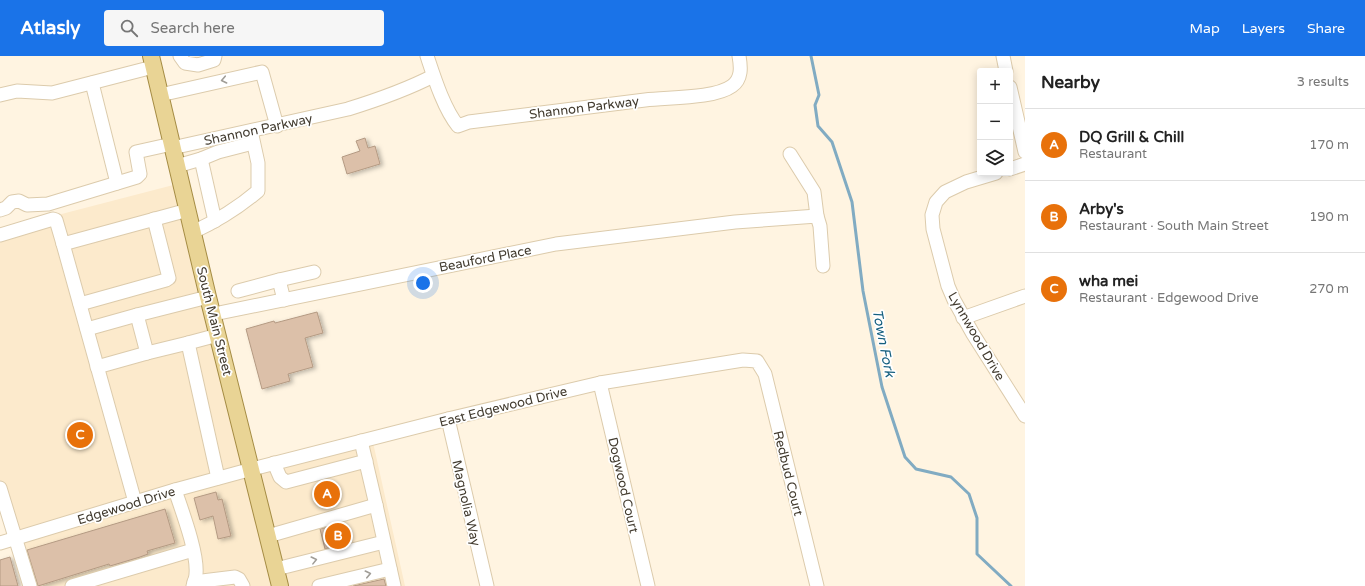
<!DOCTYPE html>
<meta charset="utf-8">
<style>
:root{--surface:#fff;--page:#f6f6f6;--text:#222;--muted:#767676;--line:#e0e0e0;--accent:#1a73e8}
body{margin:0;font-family:"Varela Round",sans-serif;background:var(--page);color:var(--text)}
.controls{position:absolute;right:12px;top:12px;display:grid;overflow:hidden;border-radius:4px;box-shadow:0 2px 10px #0003}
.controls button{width:36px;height:36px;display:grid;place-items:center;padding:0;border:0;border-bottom:1px solid var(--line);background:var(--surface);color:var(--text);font:20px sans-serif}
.you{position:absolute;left:423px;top:227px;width:14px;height:14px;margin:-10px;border:3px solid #fff;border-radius:50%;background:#1a73e8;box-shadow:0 0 0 6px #1a73e833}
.badge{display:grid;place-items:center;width:26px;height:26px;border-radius:50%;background:var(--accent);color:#fff;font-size:13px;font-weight:700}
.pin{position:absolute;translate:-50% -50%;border:2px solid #fff;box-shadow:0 1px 4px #0006}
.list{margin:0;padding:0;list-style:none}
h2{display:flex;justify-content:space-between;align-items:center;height:52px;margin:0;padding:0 16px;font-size:17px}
h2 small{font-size:13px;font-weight:400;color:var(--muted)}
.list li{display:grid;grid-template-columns:26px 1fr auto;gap:12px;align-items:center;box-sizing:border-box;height:72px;padding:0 16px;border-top:1px solid var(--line)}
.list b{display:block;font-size:15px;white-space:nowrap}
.list p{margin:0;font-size:13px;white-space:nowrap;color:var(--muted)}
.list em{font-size:13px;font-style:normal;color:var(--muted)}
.icon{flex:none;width:22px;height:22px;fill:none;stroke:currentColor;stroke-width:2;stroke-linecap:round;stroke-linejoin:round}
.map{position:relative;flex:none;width:1025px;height:530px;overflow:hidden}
header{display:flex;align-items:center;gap:24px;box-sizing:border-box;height:56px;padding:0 20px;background:var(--accent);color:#fff}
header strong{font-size:19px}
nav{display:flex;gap:22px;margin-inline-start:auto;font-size:14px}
.search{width:280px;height:36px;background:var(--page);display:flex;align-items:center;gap:10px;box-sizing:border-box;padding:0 14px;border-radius:4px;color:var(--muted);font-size:15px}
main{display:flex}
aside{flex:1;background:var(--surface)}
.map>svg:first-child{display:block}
</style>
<header>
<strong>Atlasly</strong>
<div class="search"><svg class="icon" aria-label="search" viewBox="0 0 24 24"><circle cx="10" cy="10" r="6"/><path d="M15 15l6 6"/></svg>Search here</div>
<nav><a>Map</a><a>Layers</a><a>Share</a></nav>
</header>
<main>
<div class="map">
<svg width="1025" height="530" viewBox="0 0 1025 530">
<defs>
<filter id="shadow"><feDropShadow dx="3" dy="1.5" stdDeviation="2" flood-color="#0004"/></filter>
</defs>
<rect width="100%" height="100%" fill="#fff4e1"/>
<path fill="#fceacc" d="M181,127L252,413L372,382L405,530H27L0,438V174Z"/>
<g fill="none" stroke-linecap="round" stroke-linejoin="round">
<path stroke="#81abc2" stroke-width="3" d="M811,0L819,39L815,49L818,70L832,86L852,146L863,235L882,331L905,401L916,413L951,421L969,438L977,462V498L1011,530"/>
</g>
<g fill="#dcc0a9" stroke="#b49a83" filter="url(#shadow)">
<path d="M365,82L368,92L375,90L380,108L347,118L342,101L360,95L356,85Z"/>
<path d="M317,256L323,277L305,282L313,311L288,318L290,325L262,333L246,273L274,265L275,267Z"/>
<path d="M216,436L218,444L222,443L231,480L218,483L213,460L200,464L194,442Z"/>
<path d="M165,453L175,487L147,495L148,498L140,501L110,510L109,508L38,530L27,494Z"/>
<path d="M342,467L347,487L325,493L320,473Z"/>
<path d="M10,501L18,530H0V504Z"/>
<path d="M384,523L386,530H353Z"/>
</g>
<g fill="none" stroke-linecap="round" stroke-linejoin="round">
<g stroke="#dccbac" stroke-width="15">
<g id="minor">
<path d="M180,0L185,7L198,9L214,4L215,0"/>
<path d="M427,0C434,21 444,53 458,70L469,66C528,59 586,51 645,44C668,41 714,43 732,30C742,23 741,11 739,0"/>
<path d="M1003,0L1006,15"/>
<path d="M92,27L117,127"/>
<path d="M1010,31L1025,96"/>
<path d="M0,39L17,35L52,37L153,11"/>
<path d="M160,39L262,16L277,70"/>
<path d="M172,92L348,53C377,44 406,34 433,20"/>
<path d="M790,98L814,136L817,160"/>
<path d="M201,103L215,165"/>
<path d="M177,110L201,103L218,96L253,87"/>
<path d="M1010,113L1025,108"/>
<path d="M996,117L966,126L945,136L936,146L932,159L933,173L948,230L954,244L973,278L1025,360"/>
<path d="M0,154L6,152L12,146L19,145L27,149L48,148L137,121L140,118L136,96L172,88"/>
<path d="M193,176C217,165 238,152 258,135V107L251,75"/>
<path d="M0,179L53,163L56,164L63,188L188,154"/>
<path d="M63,188L135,446"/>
<path d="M279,224L314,216"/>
<path d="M238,235L279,224L284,244"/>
<path d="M80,248L166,224L169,222L154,163"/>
<path d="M214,258L556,188L735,166L817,160L820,170L823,210"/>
<path d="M963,262L1025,240"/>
<path d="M87,273L137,259"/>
<path d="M218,279L188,287L218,422"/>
<path d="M188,287L147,297L137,259L208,241"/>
<path d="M97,311L147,297"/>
<path d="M600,327L648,530"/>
<path d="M448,363L487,530"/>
<path d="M274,407L280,421L286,426L366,405"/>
<path d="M0,432L30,530"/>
<path d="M175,434C182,455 198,497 196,518C196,522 194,526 193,530"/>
<path d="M376,449L394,530"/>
<path d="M268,480L376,449L361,385"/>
<path d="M0,487L175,434L252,413L448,363L600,327L743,304L757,305L765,318L817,530"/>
<path d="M276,513L384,486"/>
<path d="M194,526L235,521L239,523L243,530"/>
<path d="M72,530L193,494"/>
<path d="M319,530L390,513"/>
</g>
</g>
<g stroke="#a58c44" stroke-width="18">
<path id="major" d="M151,0L208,241L280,530"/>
</g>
<use href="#minor" stroke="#fff" stroke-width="13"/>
<use href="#major" stroke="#e9d495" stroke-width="16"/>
</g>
<defs><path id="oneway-chevron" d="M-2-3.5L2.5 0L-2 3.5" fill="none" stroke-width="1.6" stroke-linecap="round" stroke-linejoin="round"/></defs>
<g stroke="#a09d97">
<use href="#oneway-chevron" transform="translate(224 24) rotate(168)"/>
<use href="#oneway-chevron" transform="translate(314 504) rotate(-14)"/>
<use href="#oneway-chevron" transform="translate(368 518) rotate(-13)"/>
</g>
<g text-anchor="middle" stroke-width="3.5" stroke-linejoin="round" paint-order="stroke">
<g font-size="13" fill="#423b2f" stroke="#fff">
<text transform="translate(584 51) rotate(-7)" y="5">Shannon Parkway</text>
<text transform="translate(258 73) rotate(-12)" y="5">Shannon Parkway</text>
<text transform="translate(485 202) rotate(-11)" y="5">Beauford Place</text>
<text transform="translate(215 265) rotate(76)" y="5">South Main Street</text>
<text transform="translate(977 280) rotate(60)" y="5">Lynnwood Drive</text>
<text transform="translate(503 350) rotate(-14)" y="5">East Edgewood Drive</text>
<text transform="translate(789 417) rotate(76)" y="5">Redbud Court</text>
<text transform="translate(624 429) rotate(77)" y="5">Dogwood Court</text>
<text transform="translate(467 447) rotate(77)" y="5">Magnolia Way</text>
<text transform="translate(126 449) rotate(-17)" y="5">Edgewood Drive</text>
</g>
<g font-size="14" font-style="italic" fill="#155f7f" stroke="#fff">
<text transform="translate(884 287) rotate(79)" y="5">Town Fork</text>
</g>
</g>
</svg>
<div class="controls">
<button>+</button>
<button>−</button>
<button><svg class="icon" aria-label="layers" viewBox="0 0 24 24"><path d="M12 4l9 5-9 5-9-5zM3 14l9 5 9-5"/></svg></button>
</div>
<div class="you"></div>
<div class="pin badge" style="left:327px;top:438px;background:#e8710a">A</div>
<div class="pin badge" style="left:338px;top:480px;background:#e8710a">B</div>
<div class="pin badge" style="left:80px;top:379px;background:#e8710a">C</div>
</div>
<aside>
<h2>Nearby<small>3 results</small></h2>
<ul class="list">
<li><span class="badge" style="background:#e8710a">A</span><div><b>DQ Grill &amp; Chill</b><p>Restaurant</p></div><em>170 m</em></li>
<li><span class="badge" style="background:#e8710a">B</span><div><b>Arby's</b><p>Restaurant · South Main Street</p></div><em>190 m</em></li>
<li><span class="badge" style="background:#e8710a">C</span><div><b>wha mei</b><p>Restaurant · Edgewood Drive</p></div><em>270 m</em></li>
</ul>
</aside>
</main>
